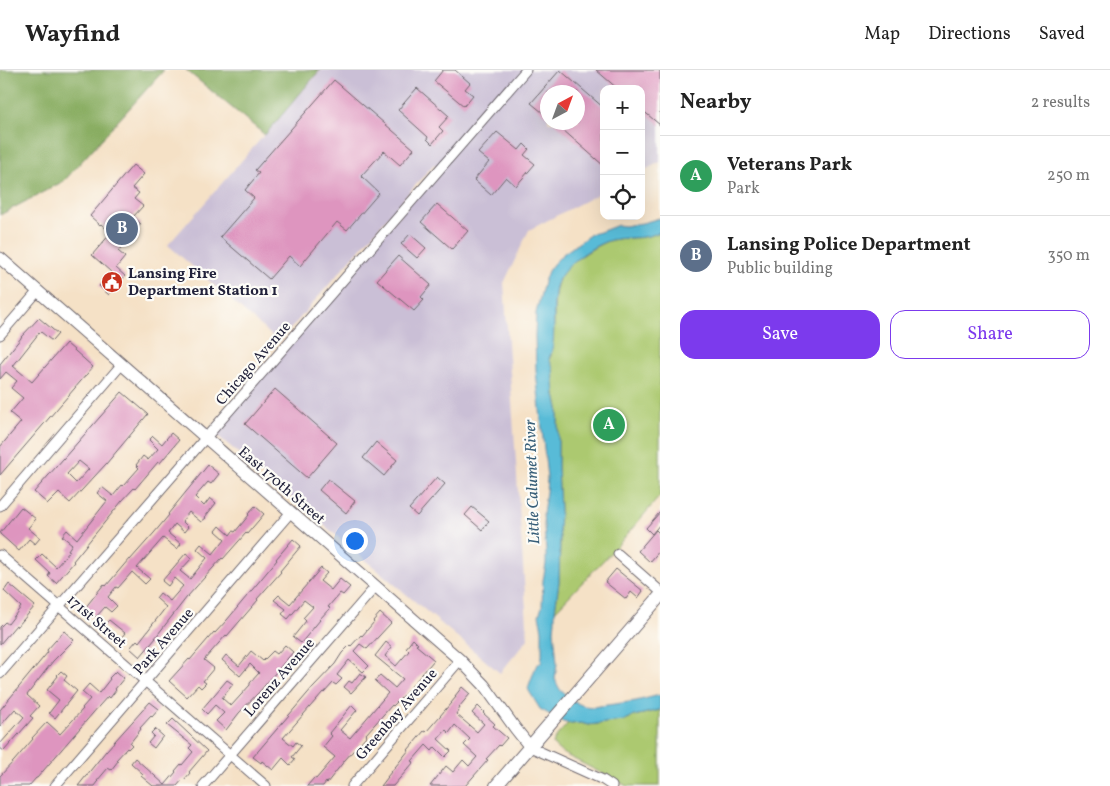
<!DOCTYPE html>
<meta charset="utf-8">
<style>
:root{--surface:#fff;--page:#f6f6f6;--text:#222;--muted:#767676;--line:#e0e0e0;--accent:#7c3aed}
body{margin:0;font-family:Vollkorn,serif;background:var(--page);color:var(--text)}
.controls{position:absolute;right:15px;top:15px;display:grid;overflow:hidden;border-radius:10px;box-shadow:0 5px 20px #0002}
.controls button{width:45px;height:45px;display:grid;place-items:center;padding:0;border:0;border-bottom:1px solid var(--line);background:var(--surface);color:var(--text);font:25px sans-serif}
.compass{position:absolute;left:540px;top:15px;width:45px;height:45px;border-radius:50%;background:var(--surface);box-shadow:0 5px 20px #0002;rotate:41deg}
.you{position:absolute;left:354px;top:470px;width:18px;height:18px;margin:-12px;border:4px solid #fff;border-radius:50%;background:#1a73e8;box-shadow:0 0 0 8px #1a73e833}
.badge{display:grid;place-items:center;width:32px;height:32px;border-radius:50%;background:var(--accent);color:#fff;font-size:16px;font-weight:700}
.pin{position:absolute;translate:-50% -50%;border:2px solid #fff;box-shadow:0 1px 5px #0006}
.list{margin:0;padding:0;list-style:none}
h2{display:flex;justify-content:space-between;align-items:center;height:65px;margin:0;padding:0 20px;font-size:21px}
h2 small{font-size:16px;font-weight:400;color:var(--muted)}
.list li{display:grid;grid-template-columns:32px 1fr auto;gap:15px;align-items:center;box-sizing:border-box;height:80px;padding:0 20px;border-top:1px solid var(--line)}
.list b{display:block;font-size:19px;white-space:nowrap}
.list p{margin:0;font-size:16px;white-space:nowrap;color:var(--muted)}
.list em{font-size:16px;font-style:normal;color:var(--muted)}
.actions{display:flex;gap:10px;padding:15px 20px}
.actions a{flex:1;padding:11px 0;border:1px solid var(--accent);border-radius:15px;text-align:center;font-size:18px;color:var(--accent)}
.actions .main{background:var(--accent);color:#fff}
.icon{flex:none;width:28px;height:28px;fill:none;stroke:currentColor;stroke-width:2;stroke-linecap:round;stroke-linejoin:round}
.map{position:relative;flex:none;width:660px;height:716px;overflow:hidden}
header{display:flex;align-items:center;gap:30px;box-sizing:border-box;height:70px;padding:0 25px;background:var(--surface);border-bottom:1px solid var(--line)}
header strong{font-size:24px}
nav{display:flex;gap:28px;margin-inline-start:auto;font-size:18px}
main{display:flex}
aside{flex:1;background:var(--surface)}
.map>svg:first-child{display:block}
</style>
<header>
<strong>Wayfind</strong>
<nav><a>Map</a><a>Directions</a><a>Saved</a></nav>
</header>
<main>
<div class="map">
<svg width="660" height="716" viewBox="0 0 660 716">
<rect width="100%" height="100%" fill="#fdfcf7"/>
<filter id="ink" filterUnits="userSpaceOnUse"><feTurbulence type="fractalNoise" baseFrequency=".02" numOctaves="2"/><feDisplacementMap in="SourceGraphic" scale="10" xChannelSelector="R" yChannelSelector="G"/><feConvolveMatrix kernelMatrix="1 2 1 2 8 2 1 2 1" color-interpolation-filters="sRGB"/></filter>
<filter id="wash" filterUnits="userSpaceOnUse"><feTurbulence type="fractalNoise" baseFrequency=".0096" numOctaves="4" result="noise"/><feDisplacementMap in="SourceGraphic" scale="20" xChannelSelector="R" yChannelSelector="G"/><feGaussianBlur stdDeviation="1.12" result="paint"/><feColorMatrix in="noise" values="0 0 0 0 0 0 0 0 0 0 0 0 0 0 0 0 0 1.4 0 .05"/><feComposite in="paint" operator="in"/></filter>
<g filter="url(#wash)">
<rect width="100%" height="100%" fill="#f5e1c6"/>
<path fill="#cabfd6" fill-rule="evenodd" d="M321,0H660V92L641,102V19H604V121L529,160L504,213L528,569L500,603L212,361L439,99L434,94L279,272L168,175ZM548,22H578V52H548Z"/>
<g fill="#acc970" stroke="#677656">
<path d="M660,162V426L618,475L555,541L559,512L560,468L559,460L560,440L558,398V338L555,325L553,298L549,289L551,286C552,274 554,263 554,251C555,219 553,204 583,185C592,179 601,173 611,170C623,167 637,169 649,166C653,165 657,163 660,162Z"/>
<path d="M660,640V716H627L562,683L553,675C554,666 563,660 568,653L571,654L581,653L588,655L623,651L634,646Z"/>
</g>
<g fill="#89ad62" stroke="#56684e">
<path d="M0,0H164L64,111L0,145Z"/>
<path d="M186,0H320L265,65Z"/>
</g>
<path fill="#59bbd7" stroke="#3e6e89" d="M660,148V162C657,163 653,165 649,166C637,169 623,167 611,170C593,175 568,193 559,209C555,216 555,224 554,232C553,248 556,275 549,289L553,298L555,325L558,338V398L560,440L559,460L560,468L559,512L555,541V550L554,560L557,593L555,609L558,616L561,621L577,633L584,636L593,637L636,631L660,625V640L634,646L623,651L588,655L581,653L571,654L563,652L540,639L529,621L528,618L536,596L541,592L542,586V560L539,545L542,537L543,510L546,494V481L543,444L546,422L547,408L536,301L535,265L536,243L544,212L548,201L554,193L563,184L591,164L600,162L618,155L624,156L642,153Z"/>
<g id="blocks">
<g fill="#de95bf" fill-rule="evenodd">
<path d="M443,0H455L470,13L465,19L473,25L464,36L434,11Z"/>
<path d="M560,0L604,38V96L554,52H578V22H548V47L531,33Z"/>
<path d="M596,0H660V55L641,39V19H618Z"/>
<path d="M334,10L414,79L400,95L384,81L361,106L379,123L347,160L337,152L300,196L289,186L269,209L220,167L254,128L245,120L259,103L255,100Z"/>
<path d="M417,18L449,46L439,57L443,61L432,74L427,69L428,67L398,40Z"/>
<path d="M497,62L519,80L524,74L529,79L524,85L535,94L516,116L506,107L491,125L474,110L489,92L478,83Z"/>
<path d="M133,95L144,104L132,118L139,123L134,129L143,136L133,147L141,154L118,181L125,187L116,198L125,206L109,225L99,216L111,202L92,185L111,163L101,154L100,155L90,146Z"/>
<path d="M437,134L468,161L452,179L421,152Z"/>
<path d="M410,164L426,178L417,188L401,174Z"/>
<path d="M398,186L431,215L421,227L424,230L414,241L377,210Z"/>
<path d="M39,248L58,264L52,271L41,262L39,264V263L13,296L32,312L66,273L93,297L0,405V377L21,352L10,343L23,328L11,318L17,311L6,302L0,309V294L21,268V267Z"/>
<path d="M275,319L337,373L307,408L245,354Z"/>
<path d="M122,322L148,344L106,394L70,433L59,423L48,434L34,422ZM79,391L89,399L76,413L67,404Z"/>
<path d="M171,363L179,370L160,393L158,392L135,419L134,418L122,431L73,491L74,492L56,513L48,506L50,503L36,490L42,484L56,497L70,481L68,480L72,474L62,466L67,460L77,469L107,431L97,423L102,417L113,426L122,415L123,416L139,398L136,395L143,386L148,390L158,379L149,370L153,366L162,374Z"/>
<path d="M376,372L397,390L384,406L363,388Z"/>
<path d="M208,395L219,404L211,414L208,412L195,427L204,436L210,428L216,433L205,447L206,448L201,452L189,442L182,451L188,457L184,462L175,454L168,463L181,474L177,479L163,468L137,498L150,509L145,514L132,502L118,518L116,517L108,527L117,536L111,542L105,537L96,547L85,538L104,514L106,516L129,489L130,490L154,463L169,445L168,444Z"/>
<path d="M437,407L445,414L417,446L409,439Z"/>
<path d="M328,409L355,431L346,443L319,420Z"/>
<path d="M255,436L264,444L247,464L246,463L223,489L222,488L187,527L155,568H156L140,587L130,578L137,570L139,572L166,537L156,528L160,523L170,531L183,516L174,508L168,516L162,511L186,483L192,488L180,501L190,509L207,488L197,479L201,474L213,484L225,469L216,461L220,456L230,465L233,461L235,462L249,445L248,444Z"/>
<path d="M21,437L36,449L28,458L40,468L35,474L29,469L19,481L0,464V463Z"/>
<path d="M472,437L489,451L482,460L465,445Z"/>
<path d="M660,442V454L652,464L646,458Z"/>
<path d="M656,460L660,464V480L650,492L638,481Z"/>
<path d="M293,469L301,476L280,501L281,502L257,529L258,530L227,566L226,565L204,590L214,598L203,611L206,613L201,618L198,615L187,627L169,611L189,589L190,590L214,562L215,563L227,550L277,490L276,489Z"/>
<path d="M321,498L327,503L320,511L331,520L340,509L350,517L343,525L340,523L328,537L330,538L319,550H320L301,573L293,567L306,551L303,548L313,537L304,530L288,549L282,544L286,539L274,530L279,525L290,534Z"/>
<path d="M616,499L643,521L638,528L631,522L626,529L605,512Z"/>
<path d="M9,514L35,536L17,557L16,555L0,574V557L5,552L8,554L21,537L4,521Z"/>
<path d="M380,543L391,553L367,579L360,574L354,581L369,596L363,602L349,590L337,605L342,609L336,615L333,613L324,623L323,622L283,668L293,676L296,672L301,676L292,687L295,689L290,695L283,688L273,700L262,691L261,693L253,687L313,617L335,594L342,583L350,575L351,576L361,565L362,566L374,552L373,551Z"/>
<path d="M109,550L125,563L120,569L104,555Z"/>
<path d="M64,561L74,570L53,591L27,625L39,636L30,646L33,648L4,681L0,678V674L24,647L15,639L0,656V640L48,582L47,580Z"/>
<path d="M413,569L418,574L416,575L434,590L405,624L393,636L392,635L366,664L367,665L345,690L327,713L326,712L323,716H307L314,708L316,709L335,687L323,677L332,666L329,663L352,635L357,640L340,660L350,668L388,623L375,611L380,605L395,618L403,609L375,586L386,572L392,577L385,586L396,596L409,581L406,578Z"/>
<path d="M285,575L293,582L260,621L239,643L226,660L216,651L224,643L215,635L207,644L202,639L227,610L233,614L222,628L231,636L250,615V613L259,603L250,594L240,606L222,590L226,585L239,596L251,581L263,591L273,581L277,584Z"/>
<path d="M61,601L67,606L64,610L77,621L55,648L49,643L59,630L47,620L58,606L57,605Z"/>
<path d="M116,601L124,608L115,619L116,620L110,628L108,626L99,636L37,708H36L29,716H0V706L14,691L33,669L32,668L47,652L60,664L83,639L82,638L90,629L82,622L89,614L99,623L110,609L109,608Z"/>
<path d="M360,603L366,607L351,623L344,617L349,611L352,613Z"/>
<path d="M462,617L470,624L459,637L460,638L456,644L477,662L484,654L472,643L478,636L484,642L483,643L495,654L493,656L507,668L500,676L499,675L486,689L488,690L465,716H430L446,696L453,702L463,690L469,696L477,687L464,675L470,669L455,655L449,663L446,660L438,669L451,681L445,687L435,677L432,681L426,675L412,691L414,692L393,716H381L388,707H387L409,680H408L424,661L426,662L440,646L456,627L455,626Z"/>
<path d="M150,632L159,639L152,647L151,646L140,658L141,659L130,673L132,675L128,679L127,678L116,690L118,691L111,700L108,698L97,711L98,712L95,716H78L106,681Z"/>
<path d="M173,649L207,681L189,702L190,703L184,710L183,709L177,716H153L141,706L143,704L131,693L135,688L165,715L176,702L175,701L181,694L182,695L193,682L189,678L192,675L167,655Z"/>
<path d="M155,659L163,666L154,678L148,673L154,666L151,663Z"/>
</g>
</g>
</g>
<g filter="url(#ink)">
<use href="#blocks" fill-opacity="0" stroke="#6c656c" stroke-width="1"/>
<g fill="none" stroke-linecap="round" stroke-linejoin="round">
<g stroke="#6c656c" stroke-width="11">
<g id="minor">
<path d="M0,265L38,221"/>
<path d="M0,436L122,294"/>
<path d="M618,484L660,521"/>
<path d="M0,485L266,716"/>
<path d="M0,604L526,0"/>
<path d="M530,677L603,710L612,716"/>
<path d="M55,716L291,442"/>
<path d="M203,716L376,516"/>
<path d="M352,716L460,590"/>
</g>
</g>
<g stroke="#6c656c" stroke-width="13">
<path id="tertiary" d="M0,188L460,590L484,615L515,658L530,677"/>
</g>
<g stroke="#6c656c" stroke-width="14">
<path id="secondary" d="M496,716L660,526"/>
</g>
<use href="#minor" stroke="#fff" stroke-width="9"/>
<use href="#tertiary" stroke="#fff" stroke-width="11"/>
<use href="#secondary" stroke="#fff" stroke-width="12"/>
</g>
</g>
<defs>
<g id="civic-disc" transform="scale(1.125)"><circle r="9.5" fill="#c8321e" stroke="#fdfcf7"/><path d="M-.6-6.5H3V-4.5H.6V-3L4-1V1h2V6H-6V1h2V-1L-.6-3ZM-1.2 2.5V6h2.4V2.5Z" fill="#fff"/></g>
</defs>
<g fill-rule="evenodd">
<use href="#civic-disc" x="112" y="212"/>
</g>
<g text-anchor="middle" stroke-width="4.5" stroke-linejoin="round" paint-order="stroke">
<g font-size="15" font-weight="bold" fill="#22223b" stroke="#fdfcf7" text-anchor="start">
<text x="128" y="208">Lansing Fire<tspan x="128" dy="17">Department Station 1</tspan></text>
</g>
<g font-size="15" fill="#22223b" stroke="#fdfcf7">
<text transform="translate(253 293) rotate(-49)" y="5">Chicago Avenue</text>
<text transform="translate(282 415) rotate(41)" y="5">East 170th Street</text>
<text transform="translate(97 551) rotate(41)" y="5">171st Street</text>
<text transform="translate(163 571) rotate(-49)" y="5">Park Avenue</text>
<text transform="translate(279 607) rotate(-49)" y="5">Lorenz Avenue</text>
<text transform="translate(396 644) rotate(-49)" y="5">Greenbay Avenue</text>
</g>
<g font-size="16" font-style="italic" fill="#385f79" stroke="#fdfcf7">
<text transform="translate(531 412) rotate(-92)" y="6">Little Calumet River</text>
</g>
</g>
</svg>
<div class="controls">
<button>+</button>
<button>−</button>
<button><svg class="icon" aria-label="locate" viewBox="0 0 24 24"><circle cx="12" cy="12" r="6"/><path d="M12 2v4M12 18v4M2 12h4M18 12h4"/></svg></button>
</div>
<svg class="compass" viewBox="-18 -18 36 36"><path d="M0-13l5 13h-10z" fill="#e53935"/><path d="M0 13l5-13h-10z" fill="#767676"/></svg>
<div class="you"></div>
<div class="pin badge" style="left:609px;top:355px;background:#2e9e5b">A</div>
<div class="pin badge" style="left:122px;top:159px;background:#5c6f8a">B</div>
</div>
<aside>
<h2>Nearby<small>2 results</small></h2>
<ul class="list">
<li><span class="badge" style="background:#2e9e5b">A</span><div><b>Veterans Park</b><p>Park</p></div><em>250 m</em></li>
<li><span class="badge" style="background:#5c6f8a">B</span><div><b>Lansing Police Department</b><p>Public building</p></div><em>350 m</em></li>
</ul>
<div class="actions"><a class="main">Save</a><a>Share</a></div>
</aside>
</main>
